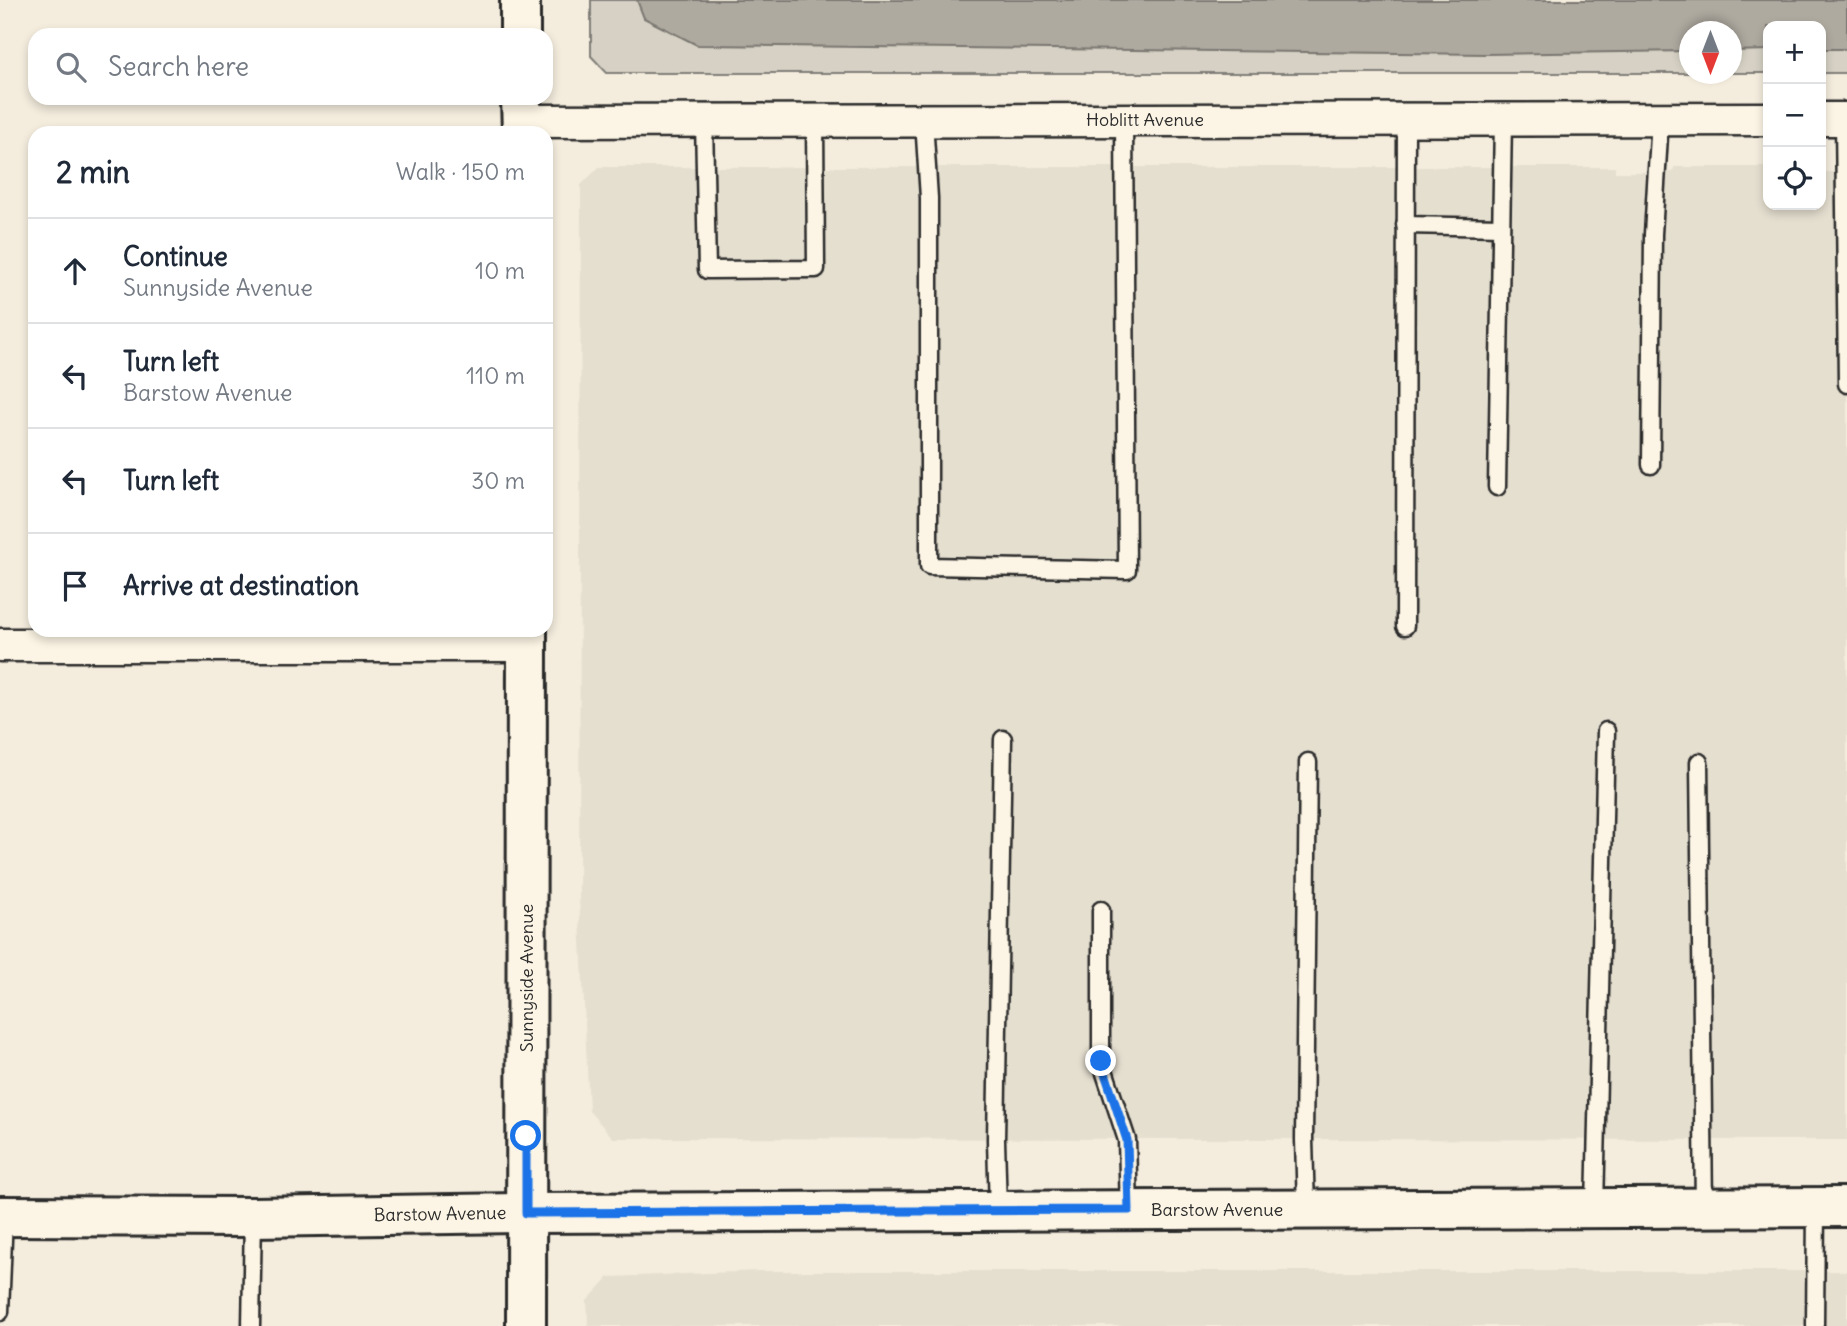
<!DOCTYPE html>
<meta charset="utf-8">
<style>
:root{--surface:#fff;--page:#f6f6f7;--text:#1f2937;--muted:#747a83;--line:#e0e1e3}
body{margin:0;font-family:Delius,sans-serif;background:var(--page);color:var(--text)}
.controls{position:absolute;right:21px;top:21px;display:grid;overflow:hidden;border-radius:14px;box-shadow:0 4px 10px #0003}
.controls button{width:63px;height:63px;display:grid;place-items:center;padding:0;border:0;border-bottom:2px solid var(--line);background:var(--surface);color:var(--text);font:35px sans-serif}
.compass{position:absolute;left:1679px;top:21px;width:63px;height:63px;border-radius:50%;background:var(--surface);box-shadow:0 4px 10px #0003;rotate:180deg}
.stop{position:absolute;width:21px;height:21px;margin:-16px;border:5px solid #1a73e8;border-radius:50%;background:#fff}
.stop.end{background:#1a73e8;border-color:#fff;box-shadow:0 2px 7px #0008}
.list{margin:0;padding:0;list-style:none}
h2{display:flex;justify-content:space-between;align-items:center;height:91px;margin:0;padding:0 28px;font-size:30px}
h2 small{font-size:23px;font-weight:400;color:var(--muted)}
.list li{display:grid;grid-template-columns:46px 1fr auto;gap:21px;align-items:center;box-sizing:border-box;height:105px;padding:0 28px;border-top:2px solid var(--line)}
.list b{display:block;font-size:26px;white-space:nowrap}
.list p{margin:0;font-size:23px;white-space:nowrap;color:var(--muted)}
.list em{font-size:23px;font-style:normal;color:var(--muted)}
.icon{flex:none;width:38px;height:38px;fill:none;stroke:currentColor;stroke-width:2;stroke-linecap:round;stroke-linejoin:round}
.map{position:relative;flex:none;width:1847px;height:1326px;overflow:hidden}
.search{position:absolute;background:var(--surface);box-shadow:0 4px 10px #0003;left:28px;top:28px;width:525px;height:77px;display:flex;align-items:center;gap:18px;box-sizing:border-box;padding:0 24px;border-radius:21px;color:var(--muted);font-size:26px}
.panel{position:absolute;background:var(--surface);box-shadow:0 4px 10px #0003;left:28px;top:126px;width:525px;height:511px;border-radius:21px}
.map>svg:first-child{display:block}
</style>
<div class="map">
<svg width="1847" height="1326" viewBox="0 0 1847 1326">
<rect width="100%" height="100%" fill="#f4edde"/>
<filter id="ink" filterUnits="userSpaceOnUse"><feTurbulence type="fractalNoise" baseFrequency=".0143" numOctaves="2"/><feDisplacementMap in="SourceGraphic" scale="14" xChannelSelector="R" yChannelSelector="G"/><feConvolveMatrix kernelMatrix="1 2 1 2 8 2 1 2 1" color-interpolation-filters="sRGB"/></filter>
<g filter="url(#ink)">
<g fill="#e5dfd0">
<path d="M599,167H1615V172H1673L1674,167H1768V205H1821V172H1847V1140L613,1138L589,1111L579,898L581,185Z"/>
<path d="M760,1271H1847V1326H588L587,1301L609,1277Z"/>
</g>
<path fill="#d6d1c4" stroke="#807e78" stroke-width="2" d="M591,0H1847V73H1821V26H1768V73H1732L1731,32H1689V73H607L591,56Z"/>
<path fill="#afaaa0" stroke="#7a7771" stroke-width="2" d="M637,0H1847V49H1821V26H1768V50L1732,51L1731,32H1689V51L1487,54L697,45L644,18Z"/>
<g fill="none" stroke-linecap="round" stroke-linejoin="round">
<g stroke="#2b2b2b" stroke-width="21">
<g id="lane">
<path d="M1844,119L1847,384"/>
<path d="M704,121L707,270L816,269L815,121"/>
<path d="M924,121L929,198V566L1127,570L1124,120"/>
<path d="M1405,225L1501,227"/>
<path d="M1651,465L1653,234L1660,119"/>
<path d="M1497,487L1503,119"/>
<path d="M1405,626L1406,119"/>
<path d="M1699,762L1704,1208"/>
<path d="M1101,910V1061L1127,1140L1129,1210"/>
<path d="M1595,1208L1606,731"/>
<path d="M1306,1209L1304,1140L1308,762"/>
<path d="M998,1211L996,1140L1003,739"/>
<path d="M0,1312L4,1216"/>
<path d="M251,1326L253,1217"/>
<path d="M1815,1326L1816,1207"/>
</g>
</g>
<g stroke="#2b2b2b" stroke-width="37">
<g id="street">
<path d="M1821,119H1847"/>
<path d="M521,121L1768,119"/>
<path d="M0,645H527"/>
</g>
</g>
<g stroke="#2b2b2b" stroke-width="44">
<g id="secondary">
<path d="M520,0V35"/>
<path d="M521,98L522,133"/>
<path d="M0,1216L253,1217L526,1213L1847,1207"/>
<path d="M526,1326L527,630"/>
</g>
</g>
<use href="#lane" stroke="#fcf5e5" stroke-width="16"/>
<use href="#street" stroke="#fcf5e5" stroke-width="32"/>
<use href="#secondary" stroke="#fcf5e5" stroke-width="38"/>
</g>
</g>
<g fill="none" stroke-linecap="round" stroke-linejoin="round" filter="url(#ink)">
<path stroke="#1a73e8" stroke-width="9" d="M526,1136V1213L1129,1210L1127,1140L1101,1061"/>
</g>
<g text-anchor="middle" stroke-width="7" stroke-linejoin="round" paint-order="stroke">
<g font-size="18" fill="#2b2b2b" stroke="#fcf5e5">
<text x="1145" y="126">Hoblitt Avenue</text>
<text transform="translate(527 978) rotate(-90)" y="6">Sunnyside Avenue</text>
<text x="1217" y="1216">Barstow Avenue</text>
<text transform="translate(440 1214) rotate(-1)" y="6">Barstow Avenue</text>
</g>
</g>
</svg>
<div class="controls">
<button>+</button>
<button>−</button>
<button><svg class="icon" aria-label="locate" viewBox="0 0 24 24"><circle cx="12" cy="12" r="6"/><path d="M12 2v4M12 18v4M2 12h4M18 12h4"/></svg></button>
</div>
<svg class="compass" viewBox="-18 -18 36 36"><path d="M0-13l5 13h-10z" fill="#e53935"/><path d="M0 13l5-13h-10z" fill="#747a83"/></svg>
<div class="stop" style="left:526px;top:1136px"></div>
<div class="stop end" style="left:1101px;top:1061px"></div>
<div class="search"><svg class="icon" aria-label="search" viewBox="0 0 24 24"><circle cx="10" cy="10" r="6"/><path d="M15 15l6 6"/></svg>Search here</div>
<section class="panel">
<h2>2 min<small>Walk · 150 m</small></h2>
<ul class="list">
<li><svg class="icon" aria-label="ahead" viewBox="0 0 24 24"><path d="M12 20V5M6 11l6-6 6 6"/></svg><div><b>Continue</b><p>Sunnyside Avenue</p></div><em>10 m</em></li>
<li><svg class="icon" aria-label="left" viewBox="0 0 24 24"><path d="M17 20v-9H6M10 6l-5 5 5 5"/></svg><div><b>Turn left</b><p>Barstow Avenue</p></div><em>110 m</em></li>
<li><svg class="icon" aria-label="left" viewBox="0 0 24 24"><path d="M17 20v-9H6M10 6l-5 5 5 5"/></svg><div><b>Turn left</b></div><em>30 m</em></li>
<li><svg class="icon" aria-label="arrive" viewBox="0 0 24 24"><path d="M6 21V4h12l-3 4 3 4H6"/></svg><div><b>Arrive at destination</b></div></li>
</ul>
</section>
</div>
